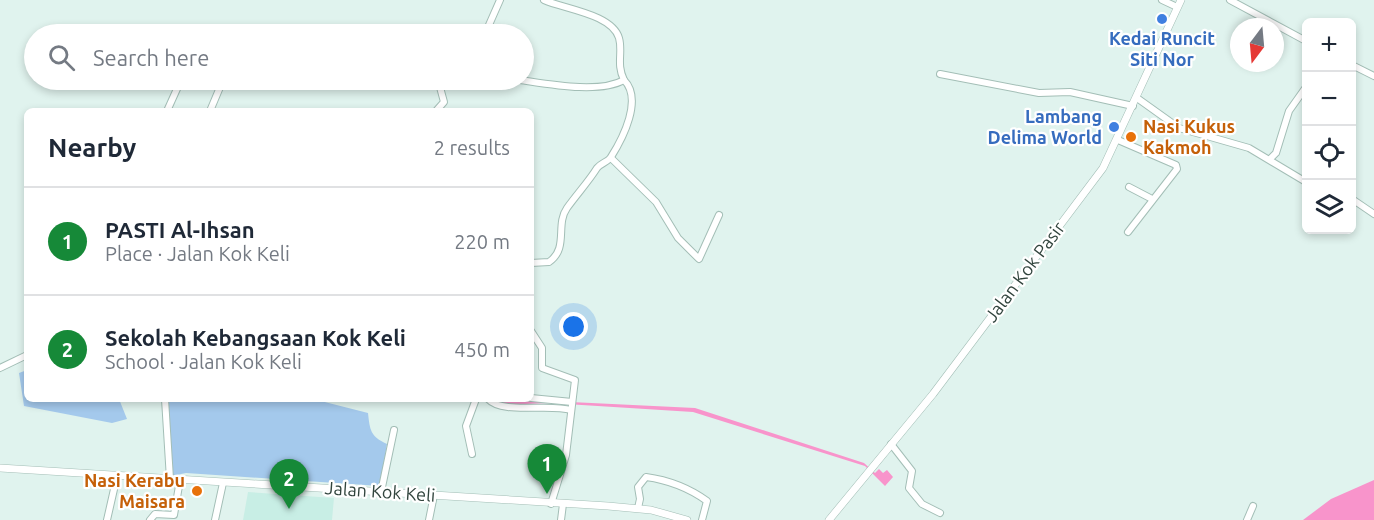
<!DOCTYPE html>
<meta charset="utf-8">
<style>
:root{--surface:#fff;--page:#f6f6f7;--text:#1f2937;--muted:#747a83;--line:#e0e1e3;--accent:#168938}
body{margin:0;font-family:Ubuntu,sans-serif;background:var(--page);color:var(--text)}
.controls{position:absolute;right:18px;top:18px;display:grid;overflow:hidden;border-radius:9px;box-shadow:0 3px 9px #0003}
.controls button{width:54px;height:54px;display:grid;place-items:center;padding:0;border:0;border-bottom:2px solid var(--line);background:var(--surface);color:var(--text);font:30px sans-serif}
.compass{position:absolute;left:1230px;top:18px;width:54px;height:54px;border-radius:50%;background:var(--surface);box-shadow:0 3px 9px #0003;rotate:196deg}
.you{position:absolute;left:574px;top:327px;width:21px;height:21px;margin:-15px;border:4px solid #fff;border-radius:50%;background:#1a73e8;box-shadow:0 0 0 9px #1a73e833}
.badge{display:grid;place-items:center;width:39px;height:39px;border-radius:50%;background:var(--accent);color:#fff;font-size:20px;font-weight:700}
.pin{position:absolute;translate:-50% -50px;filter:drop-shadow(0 2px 3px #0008)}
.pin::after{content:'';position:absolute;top:32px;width:21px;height:18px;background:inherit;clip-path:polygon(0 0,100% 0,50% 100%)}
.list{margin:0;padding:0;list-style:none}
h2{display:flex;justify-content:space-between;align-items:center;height:78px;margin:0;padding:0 24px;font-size:26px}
h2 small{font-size:20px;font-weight:400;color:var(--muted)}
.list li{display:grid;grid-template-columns:39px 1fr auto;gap:18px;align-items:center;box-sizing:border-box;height:108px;padding:0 24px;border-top:2px solid var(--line)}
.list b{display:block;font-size:22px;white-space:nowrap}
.list p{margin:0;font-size:20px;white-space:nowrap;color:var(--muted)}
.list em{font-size:20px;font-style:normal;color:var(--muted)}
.icon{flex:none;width:33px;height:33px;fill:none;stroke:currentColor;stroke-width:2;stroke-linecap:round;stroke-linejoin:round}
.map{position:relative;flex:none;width:1374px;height:520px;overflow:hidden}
.search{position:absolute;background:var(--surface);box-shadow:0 3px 9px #0003;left:24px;top:24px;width:510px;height:66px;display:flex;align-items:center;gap:15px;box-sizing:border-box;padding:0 21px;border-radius:33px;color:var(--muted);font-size:22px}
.panel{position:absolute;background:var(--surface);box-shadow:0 3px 9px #0003;left:24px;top:108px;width:510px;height:294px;border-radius:9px}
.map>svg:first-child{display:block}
</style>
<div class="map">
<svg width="1374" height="520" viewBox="0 0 1374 520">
<rect width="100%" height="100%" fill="#e0f3ee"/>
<path fill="#c8eee5" d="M248,492L334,498L332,520H243Z"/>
<g fill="#a4c9ec">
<path d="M27,370V399H119L127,419L112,423L24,406L19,373Z"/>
<path d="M166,399H313L368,413C370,430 370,436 387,444L380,486L186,473L171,476Z"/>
</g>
<g fill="#f894cb">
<path d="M491,399L502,402L550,401L695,408L864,463L875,473L879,469L883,473L887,470L893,477L885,486L865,466L693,412L550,403L501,405Z"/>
<path d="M1374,480V520H1303L1331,499Z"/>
</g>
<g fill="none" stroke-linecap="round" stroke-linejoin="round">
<g stroke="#a3beb6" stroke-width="8">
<g id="minor">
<path d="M544,0C564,9 612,14 619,38C623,52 616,64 624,80"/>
<path d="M1162,0L1177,7"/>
<path d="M1230,0L1306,41"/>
<path d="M485,34L500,0"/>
<path d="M1352,65L1374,76"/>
<path d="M940,74L1039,93L1070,92L1133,106"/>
<path d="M520,80C548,84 599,94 624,80C643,99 623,138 611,157C608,162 601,163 597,168C589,181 577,194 567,208C555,225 569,248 549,262L531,263"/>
<path d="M1137,98L1179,128L1249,148L1306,182"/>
<path d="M167,111L181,80"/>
<path d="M210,111L223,80"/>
<path d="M436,111L444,102L438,80"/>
<path d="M1118,140L1176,165L1177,169L1128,232"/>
<path d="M611,158L656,202L678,238L699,259L719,215"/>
<path d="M1270,159L1276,153L1289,111L1306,87"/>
<path d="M1129,187L1152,199"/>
<path d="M1352,199L1374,214"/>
<path d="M531,331L542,348V368L575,380L566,455L551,504"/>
<path d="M0,368L27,355"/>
<path d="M531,398L572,402"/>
<path d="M165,399L170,479"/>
<path d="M488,399C503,415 548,403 571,410"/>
<path d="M891,444L912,471L909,488L922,504L940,513"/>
<path d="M472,454L466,426L476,399"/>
<path d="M381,492L394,430"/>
<path d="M638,508L640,499L638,487L646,477C668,480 689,488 707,501L702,520"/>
<path d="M107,520L117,476"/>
<path d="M150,520L155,514L174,515L180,480"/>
<path d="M215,520L223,483"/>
<path d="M429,520L434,495"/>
<path d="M561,520L563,504"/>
<path d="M1247,520L1253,506"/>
</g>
</g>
<g stroke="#a3beb6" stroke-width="8">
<g id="tertiary">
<path d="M0,468L608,506L651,510L687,520"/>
<path d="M829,520L933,394L1103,168L1181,0"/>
</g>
</g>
<use href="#minor" stroke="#fff" stroke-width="6"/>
<use href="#tertiary" stroke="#fff" stroke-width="7"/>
</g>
<g fill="#3f7fe0" stroke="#fff" stroke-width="2">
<circle cx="1162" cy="19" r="6"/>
<circle cx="1114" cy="127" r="6"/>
</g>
<g fill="#e8710a" stroke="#fff" stroke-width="2">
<circle cx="1131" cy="137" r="6"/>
<circle cx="197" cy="491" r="6"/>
</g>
<g text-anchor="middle" stroke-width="4.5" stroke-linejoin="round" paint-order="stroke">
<g font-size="18" font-weight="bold" fill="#366cbe" stroke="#fff">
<text x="1162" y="45">Kedai Runcit<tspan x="1162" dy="21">Siti Nor</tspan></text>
<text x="1102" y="123" text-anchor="end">Lambang<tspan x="1102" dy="21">Delima World</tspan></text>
</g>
<g font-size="18" font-weight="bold" fill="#c56008" stroke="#fff" text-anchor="start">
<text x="1143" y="133">Nasi Kukus<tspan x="1143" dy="21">Kakmoh</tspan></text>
<text x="185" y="487" text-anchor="end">Nasi Kerabu<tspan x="185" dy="21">Maisara</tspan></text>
</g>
<g font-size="18" fill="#31443d" stroke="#fff">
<text transform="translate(1025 272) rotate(-53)" y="6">Jalan Kok Pasir</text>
<text transform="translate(380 492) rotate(4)" y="6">Jalan Kok Keli</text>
</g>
</g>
</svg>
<div class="controls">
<button>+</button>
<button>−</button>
<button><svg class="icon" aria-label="locate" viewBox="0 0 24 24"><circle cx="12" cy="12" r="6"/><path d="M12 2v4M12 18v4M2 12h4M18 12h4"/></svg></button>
<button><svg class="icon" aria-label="layers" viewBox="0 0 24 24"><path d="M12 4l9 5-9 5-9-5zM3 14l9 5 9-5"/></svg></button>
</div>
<svg class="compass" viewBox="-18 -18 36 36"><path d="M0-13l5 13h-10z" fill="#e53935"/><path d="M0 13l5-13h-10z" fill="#747a83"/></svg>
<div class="you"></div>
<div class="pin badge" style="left:547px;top:494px">1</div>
<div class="pin badge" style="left:289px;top:509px">2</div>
<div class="search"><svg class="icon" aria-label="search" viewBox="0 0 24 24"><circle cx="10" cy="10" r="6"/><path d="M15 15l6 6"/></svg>Search here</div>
<section class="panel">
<h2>Nearby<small>2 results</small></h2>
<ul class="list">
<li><span class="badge">1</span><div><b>PASTI Al-Ihsan</b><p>Place · Jalan Kok Keli</p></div><em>220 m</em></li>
<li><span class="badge">2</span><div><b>Sekolah Kebangsaan Kok Keli</b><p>School · Jalan Kok Keli</p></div><em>450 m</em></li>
</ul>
</section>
</div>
